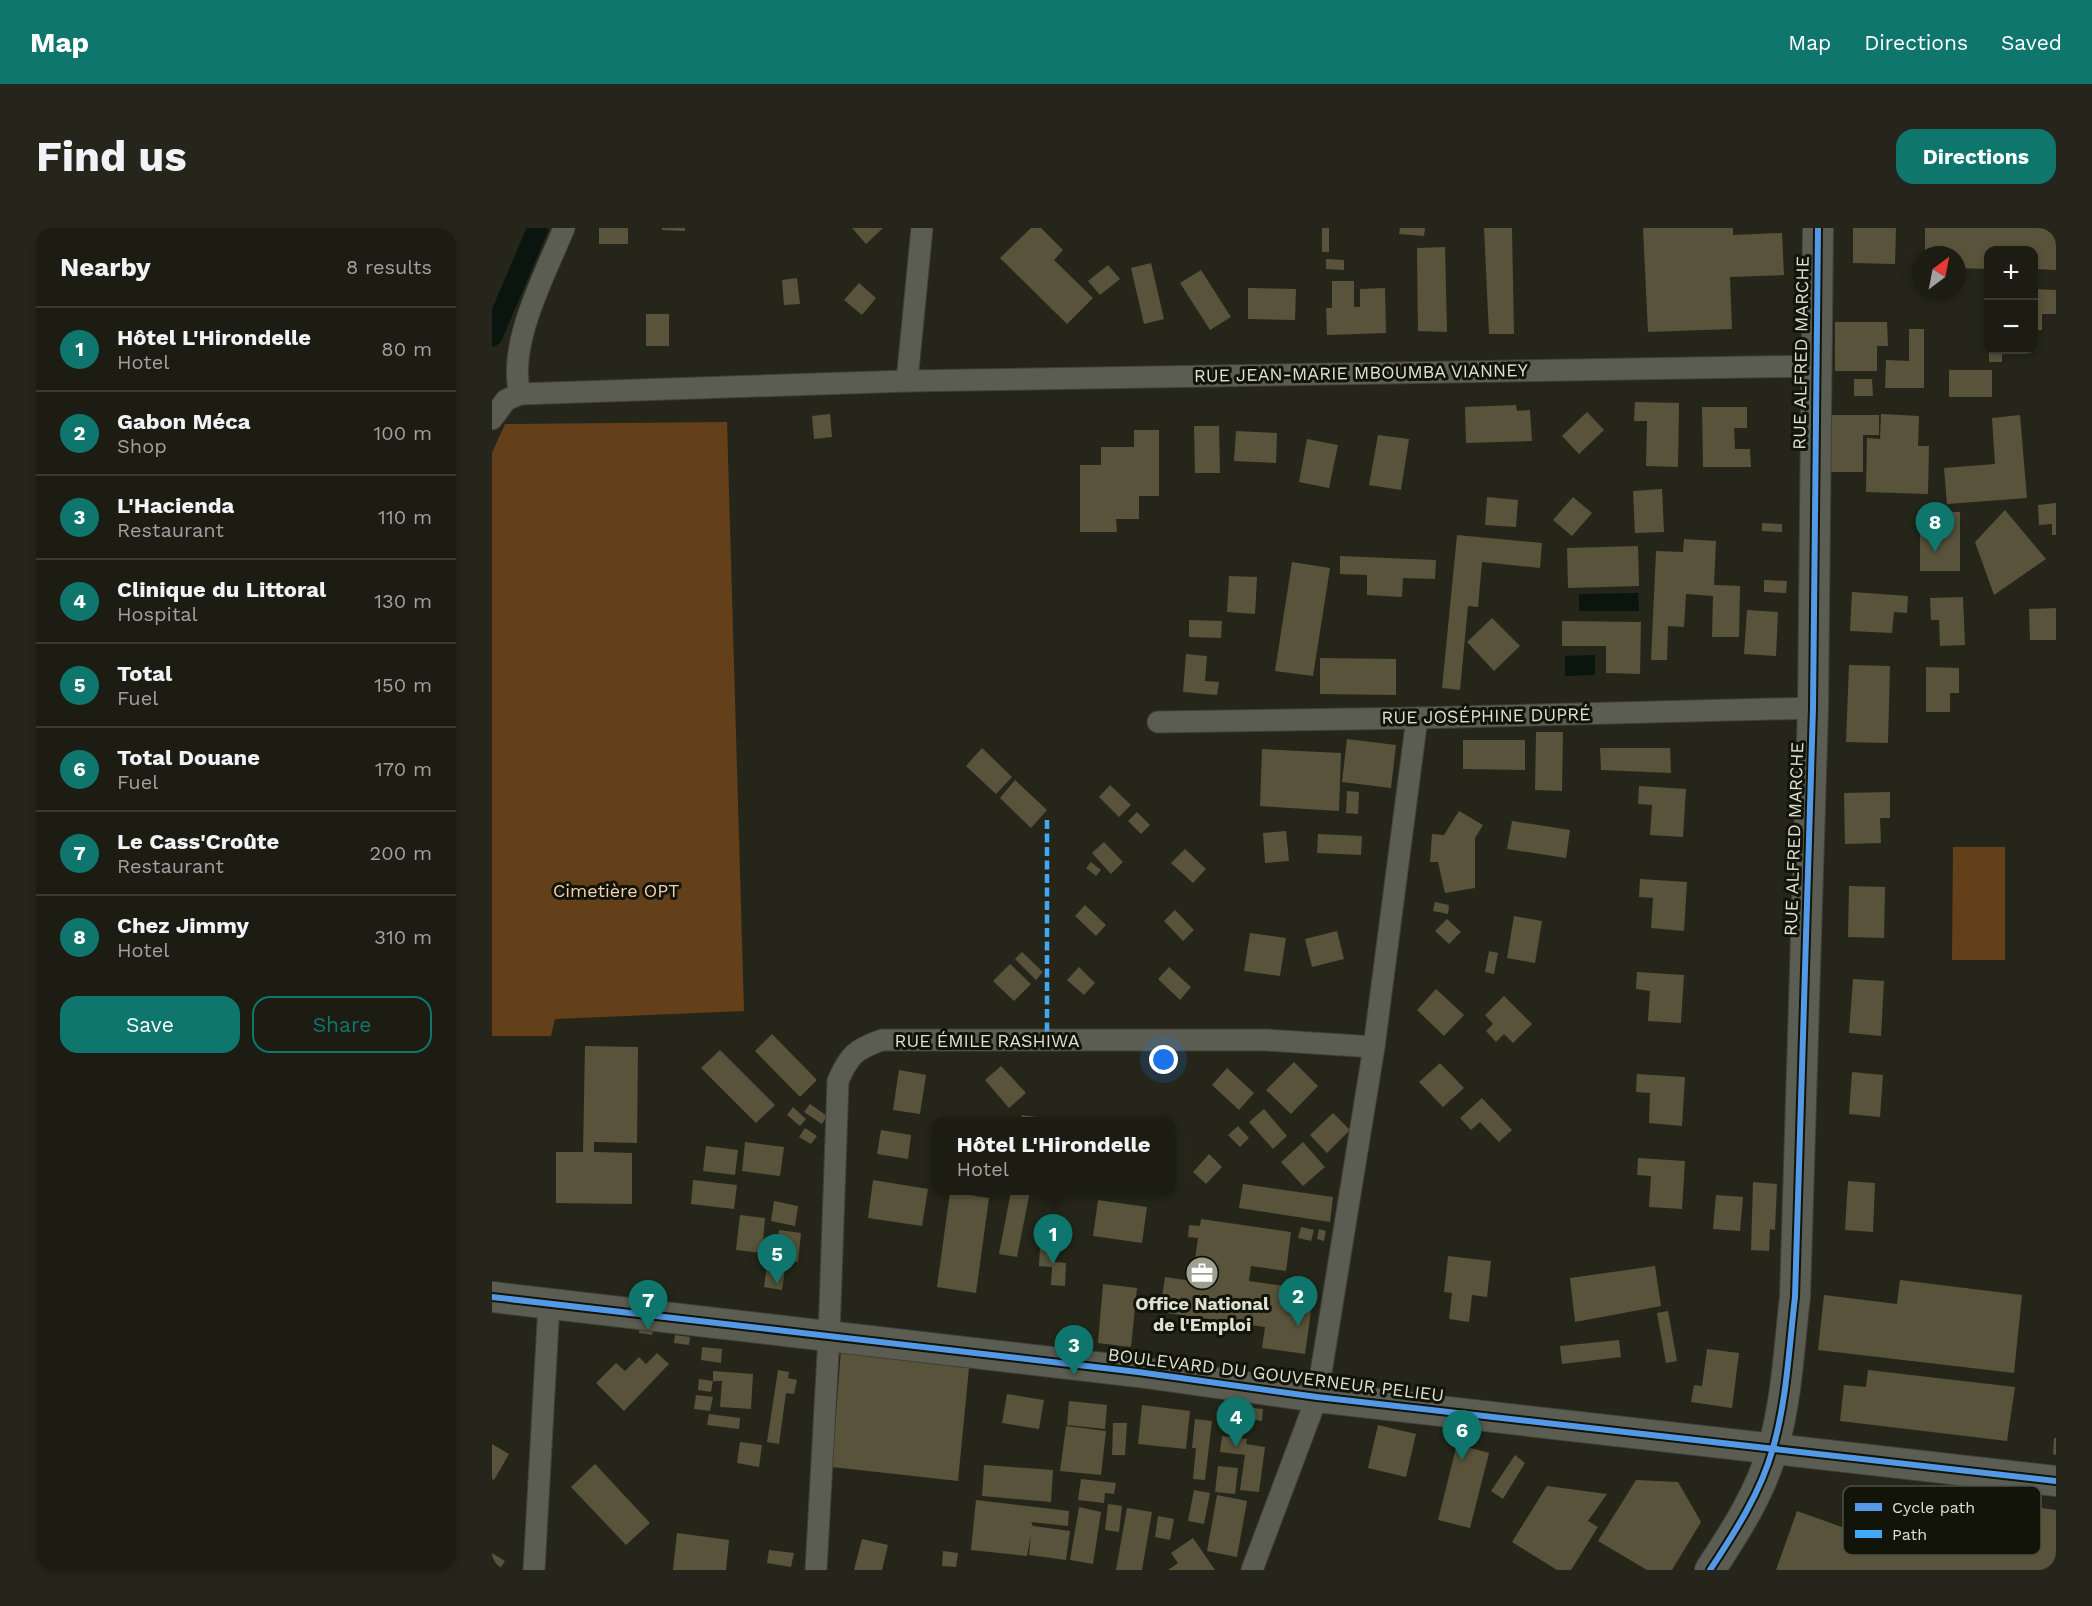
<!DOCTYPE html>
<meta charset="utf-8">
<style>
:root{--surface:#1c1c13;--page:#25251c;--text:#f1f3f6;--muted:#a0a1a0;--line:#3a3a33;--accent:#0f766e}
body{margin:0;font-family:"Work Sans",sans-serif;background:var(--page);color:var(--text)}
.controls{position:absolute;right:18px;top:18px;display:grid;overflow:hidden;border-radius:12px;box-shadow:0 3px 9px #0003}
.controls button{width:54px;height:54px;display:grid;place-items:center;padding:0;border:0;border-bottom:2px solid var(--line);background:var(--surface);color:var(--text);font:30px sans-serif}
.compass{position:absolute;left:1420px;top:18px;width:54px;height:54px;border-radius:50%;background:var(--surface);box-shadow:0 3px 9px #0003;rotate:32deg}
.you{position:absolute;left:672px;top:832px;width:21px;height:21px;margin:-15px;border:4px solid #fff;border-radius:50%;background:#1a73e8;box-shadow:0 0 0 9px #1a73e833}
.badge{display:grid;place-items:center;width:39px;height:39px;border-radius:50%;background:var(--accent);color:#fff;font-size:20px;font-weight:700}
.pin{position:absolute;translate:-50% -50px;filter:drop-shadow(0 2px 3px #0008)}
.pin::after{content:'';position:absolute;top:32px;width:21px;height:18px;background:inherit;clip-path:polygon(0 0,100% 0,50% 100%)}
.popup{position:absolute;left:440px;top:889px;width:243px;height:78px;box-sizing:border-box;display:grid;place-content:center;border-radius:12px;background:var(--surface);filter:drop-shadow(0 2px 4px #0005);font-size:20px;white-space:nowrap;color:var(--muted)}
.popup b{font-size:22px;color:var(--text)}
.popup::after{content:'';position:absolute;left:50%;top:100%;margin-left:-12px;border:12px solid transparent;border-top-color:var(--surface)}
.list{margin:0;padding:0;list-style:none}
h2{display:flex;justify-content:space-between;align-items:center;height:78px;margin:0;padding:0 24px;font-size:26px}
h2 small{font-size:20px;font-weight:400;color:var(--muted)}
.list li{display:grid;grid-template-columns:39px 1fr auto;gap:18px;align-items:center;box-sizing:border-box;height:84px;padding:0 24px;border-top:2px solid var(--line)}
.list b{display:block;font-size:22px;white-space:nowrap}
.list p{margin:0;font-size:20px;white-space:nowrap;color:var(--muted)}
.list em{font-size:20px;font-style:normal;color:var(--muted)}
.actions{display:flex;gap:12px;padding:18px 24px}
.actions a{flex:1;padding:14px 0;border:2px solid var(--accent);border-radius:18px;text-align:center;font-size:21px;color:var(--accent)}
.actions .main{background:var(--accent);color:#fff}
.map{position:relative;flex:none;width:1564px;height:1342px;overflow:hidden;border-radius:18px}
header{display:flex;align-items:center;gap:36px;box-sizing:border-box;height:84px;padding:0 30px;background:var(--accent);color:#fff}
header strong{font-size:28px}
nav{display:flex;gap:33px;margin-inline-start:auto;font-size:21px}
.intro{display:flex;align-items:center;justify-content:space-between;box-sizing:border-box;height:144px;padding:0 36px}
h1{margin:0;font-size:42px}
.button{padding:15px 27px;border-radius:18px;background:var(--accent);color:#fff;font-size:21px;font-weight:700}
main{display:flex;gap:36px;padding:0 36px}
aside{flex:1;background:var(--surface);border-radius:18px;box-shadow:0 3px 9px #0003}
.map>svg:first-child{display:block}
</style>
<header>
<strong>Map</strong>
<nav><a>Map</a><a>Directions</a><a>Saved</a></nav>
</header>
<div class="intro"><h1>Find us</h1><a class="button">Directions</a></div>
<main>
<aside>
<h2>Nearby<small>8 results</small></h2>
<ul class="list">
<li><span class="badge">1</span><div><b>Hôtel L'Hirondelle</b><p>Hotel</p></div><em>80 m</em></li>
<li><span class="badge">2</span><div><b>Gabon Méca</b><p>Shop</p></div><em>100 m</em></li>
<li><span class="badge">3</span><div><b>L'Hacienda</b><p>Restaurant</p></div><em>110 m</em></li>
<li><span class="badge">4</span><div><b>Clinique du Littoral</b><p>Hospital</p></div><em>130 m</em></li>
<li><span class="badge">5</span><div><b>Total</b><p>Fuel</p></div><em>150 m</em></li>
<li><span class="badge">6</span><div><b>Total Douane</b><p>Fuel</p></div><em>170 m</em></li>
<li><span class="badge">7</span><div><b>Le Cass'Croûte</b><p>Restaurant</p></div><em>200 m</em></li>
<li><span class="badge">8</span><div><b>Chez Jimmy</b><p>Hotel</p></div><em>310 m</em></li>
</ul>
<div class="actions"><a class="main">Save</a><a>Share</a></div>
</aside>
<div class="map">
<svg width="1564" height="1342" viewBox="0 0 1564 1342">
<rect width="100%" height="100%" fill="#252619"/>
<g fill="#633f1a">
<path d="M235,194L252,783L63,791L59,808H0V225L13,196Z"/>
<path d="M1461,619H1513V732H1460Z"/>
</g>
<g fill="#09150e">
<path d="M1146,365L1147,383H1087V366Z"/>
<path d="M1103,427V447L1073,448V428Z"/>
</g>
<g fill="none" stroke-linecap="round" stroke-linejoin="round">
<path stroke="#09150e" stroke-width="21" d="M0,108L46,0"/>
</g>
<g fill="#59533b">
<rect x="107" y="0" width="29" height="16"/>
<path d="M170,0H193V3L170,2Z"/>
<path d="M360,0H391L374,16Z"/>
<path d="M539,0H549L571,22L562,32L601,70L575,96L508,30Z"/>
<rect x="830" y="0" width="7" height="24"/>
<path d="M908,0H933L932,8L907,6Z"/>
<path d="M992,0H1020L1022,106H997Z"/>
<path d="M1151,0H1241V7L1290,5L1292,47L1238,49L1240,101L1156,104Z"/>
<path d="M1361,0H1404L1403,36L1361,35Z"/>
<path d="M1433,0H1564V42L1542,41V22H1496V41L1465,40V27H1433Z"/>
<path d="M953,19L955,104L926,103L925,20Z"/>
<path d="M834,31L852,32V42L834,41Z"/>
<path d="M659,35L672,91L652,96L639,40Z"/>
<path d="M616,37L628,51L608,67L596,53Z"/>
<path d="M709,42L739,89L718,102L688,55Z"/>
<path d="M305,50L308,76L292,77L290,52Z"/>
<path d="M840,53H862V79H868V61L893,60L894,105L835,107L834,80H840Z"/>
<path d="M367,55L384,70L370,87L352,72Z"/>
<path d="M756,60L804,61L803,92L756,91Z"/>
<path d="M1542,61L1564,62V86H1550V102H1542Z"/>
<rect x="154" y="86" width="23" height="32"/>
<path d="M1343,94H1395L1396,118H1385V143H1343Z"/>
<path d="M1417,101H1432V160H1393L1394,132L1417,133Z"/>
<rect x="1497" y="122" width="13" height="12"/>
<rect x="1457" y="142" width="43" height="27"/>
<path d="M1362,151H1380L1381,168H1362Z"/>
<path d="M1143,174L1187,175L1186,239L1154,238L1155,193H1142Z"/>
<path d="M1024,177L1025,183L1038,182L1040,213L974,215L973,179Z"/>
<path d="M1210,179H1255V200H1242L1243,221H1258L1259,239H1211Z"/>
<path d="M1095,184L1112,202L1087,226L1070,208Z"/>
<path d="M338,186L340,209L322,211L320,188Z"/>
<path d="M1389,186L1427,188L1426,218H1437L1436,266L1374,264L1375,210L1388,211Z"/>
<path d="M1337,187H1387V207H1371V244H1337Z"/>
<path d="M1528,187L1535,270L1455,276L1452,240L1503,236L1500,190Z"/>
<path d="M702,198H727L728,245H703Z"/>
<path d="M642,202H667V268H647V291H624L625,304H588V237H609V219H642Z"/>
<path d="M744,203L785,205L784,235L742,233Z"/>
<path d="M886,207L917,211L909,262L877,257Z"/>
<path d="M815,211L846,217L837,260L807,254Z"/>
<path d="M1170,261L1172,304L1143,305L1141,263Z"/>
<path d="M995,269L1026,272L1024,299L993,297Z"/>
<path d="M1081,269L1100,285L1080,308L1061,292Z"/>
<path d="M1564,275V307H1560V296L1547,297L1546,277Z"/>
<path d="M1513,282L1554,331L1502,367L1483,314Z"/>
<rect x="1428" y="284" width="40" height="59"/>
<path d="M1270,295L1290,296V304L1270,303Z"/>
<path d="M965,307L1050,315L1048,340L990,334L986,379L976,378L968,462L950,460Z"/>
<path d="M1192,311L1224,313L1222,357L1248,358L1247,409H1220L1221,368L1194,366L1192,399L1176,398L1175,432H1159L1164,323L1191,324Z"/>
<path d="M1146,318L1147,358L1076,360L1075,320Z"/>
<path d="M848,328L944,332L943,351L911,350L910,369L875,367V347L848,346Z"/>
<path d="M800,334L838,340L821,448L783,443Z"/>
<path d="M737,348L765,349L763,386L735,384Z"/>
<path d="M1272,352L1295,353L1294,365L1272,364Z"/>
<path d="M1360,364L1416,368L1415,385L1402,384L1400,405L1358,403Z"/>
<path d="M1471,369L1473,417L1448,418L1447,392H1439L1438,370Z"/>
<path d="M1564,380V412H1538L1537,381Z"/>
<path d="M1255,382L1286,384L1284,428L1252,426Z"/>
<path d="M1000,390L1028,418L1002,443L975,414Z"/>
<path d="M697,392L730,393L729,410L697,409Z"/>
<path d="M1070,393L1149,394L1148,446L1114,445V418H1070Z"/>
<path d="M694,426L715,428L713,453L727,454L725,467L691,464Z"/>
<path d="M828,430L904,431V467L828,466Z"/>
<path d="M1357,437L1398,438L1396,515L1354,514Z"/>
<path d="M1434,439L1467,440V465H1458V484H1434Z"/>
<path d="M1044,504H1071L1070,563L1043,562Z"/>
<path d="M855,511L904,517L899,560L850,554Z"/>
<path d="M971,512H1033V542L971,541Z"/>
<path d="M490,520L520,549L504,566L474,538Z"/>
<path d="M1108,520H1178L1179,545L1109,542Z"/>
<path d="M770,521L849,525L847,583L768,578Z"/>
<path d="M523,552L555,582L539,600L508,570Z"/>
<path d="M618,557L639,577L627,589L607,569Z"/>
<path d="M1147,558L1194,561L1191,609L1158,607L1160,577L1146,576Z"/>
<path d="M855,563L867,564L866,586L854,585Z"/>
<path d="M1398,564V590H1388L1389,615L1353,616L1352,565Z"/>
<path d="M967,583L991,597L983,610V660L953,665L946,634H938L940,606L952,607Z"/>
<path d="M645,584L658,597L649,606L636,593Z"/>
<path d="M1020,593L1078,602L1074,630L1015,621Z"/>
<path d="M794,603L797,633L773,635L771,605Z"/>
<path d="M826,606L870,608L869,627L825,625Z"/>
<path d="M612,614L631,634L619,646L600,625Z"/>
<path d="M693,621L714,641L701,655L679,635Z"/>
<path d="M599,634L609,642L604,648L594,640Z"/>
<path d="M1148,651L1195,654L1192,703L1159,700L1161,670L1147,669Z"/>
<path d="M1357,658L1393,659L1392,710L1356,709Z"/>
<path d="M943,674L957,677L956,686L941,683Z"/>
<path d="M593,677L614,697L604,708L583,688Z"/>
<path d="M683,682L702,702L691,713L672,693Z"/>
<path d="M1022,688L1050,693L1043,735L1015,730Z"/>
<path d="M955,691L969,704L957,716L943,703Z"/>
<path d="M845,703L852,731L820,739L813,711Z"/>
<path d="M758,705L794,710L788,748L752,743Z"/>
<path d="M997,723L1006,725L1002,746L993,744Z"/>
<path d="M530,724L551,744L544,752L523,731Z"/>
<path d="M518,736L539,756L522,773L501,753Z"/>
<path d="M587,739L603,755L592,767L575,752Z"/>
<path d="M677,739L699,759L688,772L666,751Z"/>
<path d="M1145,744L1192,747L1189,795L1156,793L1158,763L1144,761Z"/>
<path d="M1361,751L1392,753L1389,808L1357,805Z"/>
<path d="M944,761L972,787L952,808L925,782Z"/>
<path d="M1012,768L1040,796L1021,815L1012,806L1004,814L994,803L1001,796L993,787Z"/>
<path d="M280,806L325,852L308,869L263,823Z"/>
<path d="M93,818L146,819L145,915L102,914V924L140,925V976L64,975V924H91Z"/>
<path d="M228,822L283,877L264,895L209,840Z"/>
<path d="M802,834L826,858L799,886L774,862Z"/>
<path d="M948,835L972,860L951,879L927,854Z"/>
<path d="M509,838L534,865L517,880L493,852Z"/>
<path d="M735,840L762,865L747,882L720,857Z"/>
<path d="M407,842L434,847L428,886L401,882Z"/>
<path d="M1360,844L1391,847L1388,889L1357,886Z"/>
<path d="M1145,846L1193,849L1190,898L1157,895L1158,865L1144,864Z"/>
<path d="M990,870L1020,902L1007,914L988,894L979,902L968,890Z"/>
<path d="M318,876L335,888L330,896L312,884Z"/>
<path d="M301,879L314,891L308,898L295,887Z"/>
<path d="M772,881L795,908L781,921L757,894Z"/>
<path d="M841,885L858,902L835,925L818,907Z"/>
<path d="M530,887L568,892V894H529Z"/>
<path d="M746,898L757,910L748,919L736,907Z"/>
<path d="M313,900L325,908L319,916L307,909Z"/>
<path d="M389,902L419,907L416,931L385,926Z"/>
<path d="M253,914L292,919L288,948L250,943Z"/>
<path d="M811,914L833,939L811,958L789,934Z"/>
<path d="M214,918L246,922L243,947L211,943Z"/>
<path d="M717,926L730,939L714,956L701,944Z"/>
<path d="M1146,930L1193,933L1190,981L1157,979L1159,948L1145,947Z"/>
<path d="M201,952L245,957L242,981L199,976Z"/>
<path d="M381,952L436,961L430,998L376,990Z"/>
<path d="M1356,953L1383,955L1381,1004L1353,1002Z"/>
<path d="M1261,954L1285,956L1283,1002L1278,1001L1277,1023L1259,1022Z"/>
<path d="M751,956L841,969L838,994L747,980Z"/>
<path d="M519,963H538L525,1029L507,1026Z"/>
<path d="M458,964L497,970L484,1065L445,1059Z"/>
<path d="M1224,967L1251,969L1248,1003L1221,1001Z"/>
<path d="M606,972L655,979L650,1015L601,1008Z"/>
<path d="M282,973L306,978L303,998L279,993Z"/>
<path d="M248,987L273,990L270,1025L244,1022Z"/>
<path d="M709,991L799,1004L794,1043L759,1038L757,1053L822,1062L813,1126L770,1120L773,1099L668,1084L673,1049L700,1053L706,1010L696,1009L697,997L708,998Z"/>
<path d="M809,999L822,1002L819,1013L806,1010Z"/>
<path d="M827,1001L834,1003L832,1013L825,1011Z"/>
<path d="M287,1002L309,1005L306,1034L284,1032Z"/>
<path d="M548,1019L565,1020L563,1034L574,1035L573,1058L559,1057L560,1039L547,1038Z"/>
<path d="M956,1028L999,1033L995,1069L980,1067L977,1094L957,1091L960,1065L952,1064Z"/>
<path d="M275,1038L293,1041L290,1062L272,1059Z"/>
<path d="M1163,1038L1169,1078L1083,1094L1078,1050Z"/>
<path d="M1408,1052L1530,1067L1522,1145L1326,1122L1332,1067L1405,1076Z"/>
<path d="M611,1056L645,1060L639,1119L606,1115Z"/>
<path d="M1176,1083L1185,1133L1174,1135L1165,1085Z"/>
<path d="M148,1097L162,1099L160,1107L147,1105Z"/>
<path d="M183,1107L198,1109L197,1117L182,1115Z"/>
<path d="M1127,1112L1129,1129L1070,1136L1068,1118Z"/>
<path d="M210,1119L230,1121L229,1135L209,1132Z"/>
<path d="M1215,1121L1247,1125L1240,1180L1199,1174L1202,1157L1210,1158Z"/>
<path d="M349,1122L477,1140L466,1253L340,1239Z"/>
<path d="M165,1125L177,1136L132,1183L104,1155L124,1135L133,1143L147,1129L154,1136Z"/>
<path d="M286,1142L297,1144L296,1150L305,1152L302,1166L294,1165L287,1216L275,1214Z"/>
<path d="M1376,1142L1523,1159L1515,1213L1348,1193L1352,1157L1374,1159Z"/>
<path d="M221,1143L261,1146L259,1181L228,1179L230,1153H221Z"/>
<path d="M207,1151L221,1153L219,1164L206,1162Z"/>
<path d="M515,1166L552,1172L547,1201L510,1195Z"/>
<path d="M204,1167L221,1169L218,1183L202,1181Z"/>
<path d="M577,1173L615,1177L613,1201L575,1197Z"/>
<path d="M650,1177L698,1183L694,1221L646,1216Z"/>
<path d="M753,1179L771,1181L770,1193L752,1190Z"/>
<path d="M217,1186L248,1190L247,1201L215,1197Z"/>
<path d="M703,1191L720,1193L713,1252L701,1251L704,1220H700Z"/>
<path d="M621,1195H635L633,1227H620Z"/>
<path d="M886,1197L924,1206L914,1249L876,1240Z"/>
<path d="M574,1198L614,1203L609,1247L568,1243Z"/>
<path d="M730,1208L755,1211L754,1216L773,1219L767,1264L748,1262L753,1227L728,1224Z"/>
<path d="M1562,1210H1564V1227L1561,1226Z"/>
<path d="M248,1214L270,1217L267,1239L245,1235Z"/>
<path d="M0,1216L17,1226L2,1252L0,1251Z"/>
<path d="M965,1216L997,1225L978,1300L946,1292Z"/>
<path d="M1023,1227L1033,1235L1011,1271L999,1263Z"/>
<path d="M103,1236L158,1295L134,1317L79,1259Z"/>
<path d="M492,1237L561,1242L559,1274L490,1268Z"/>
<path d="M726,1238L746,1240L743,1266L723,1264Z"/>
<path d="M589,1251L624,1255L622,1266L613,1265L612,1275L586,1272Z"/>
<path d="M1144,1252L1186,1254L1209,1294L1180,1342H1155L1106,1313Z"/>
<path d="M1055,1258L1115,1266L1096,1293L1106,1299L1079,1342H1065L1020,1314Z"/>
<path d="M702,1262L718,1265L712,1296L696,1293Z"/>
<path d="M725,1267L755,1273L745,1329L715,1323Z"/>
<path d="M484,1272L577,1283L576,1298L539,1294L541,1298L578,1303L574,1332L537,1327L539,1306L535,1328L479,1322Z"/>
<path d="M1512,1275L1564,1282V1342H1284L1305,1283L1420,1324L1437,1277L1505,1301Z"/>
<path d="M616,1276L630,1278L627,1304L613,1302Z"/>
<path d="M587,1279L609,1284L601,1336L578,1332Z"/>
<path d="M635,1280L660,1284L650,1342H624Z"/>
<path d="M666,1288L682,1291L678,1312L663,1309Z"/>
<path d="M185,1305L237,1312L234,1342H181Z"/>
<path d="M701,1310L723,1342H676L686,1335L679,1325Z"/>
<path d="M370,1311L396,1317L390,1342H362Z"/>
<path d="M277,1322L302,1325L299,1339L275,1335Z"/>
<path d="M451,1323L466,1325L464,1339L450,1338Z"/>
<path d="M0,1325L13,1333L7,1342H0Z"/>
</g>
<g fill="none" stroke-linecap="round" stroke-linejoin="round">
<g stroke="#404036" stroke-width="23">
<g id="street">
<path d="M415,153L430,0"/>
<path d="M28,166C15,116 53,47 72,0"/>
<path d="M0,191L14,172L28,166L415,153L1324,138"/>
<path d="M666,494L925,490L1321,480"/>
<path d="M42,1342L57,1076"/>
<path d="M324,1342L337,1107L346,853C357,827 364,821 390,812H774L882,819"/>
<path d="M760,1342L825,1169L882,819L925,490"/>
</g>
</g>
<g stroke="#404036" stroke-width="32">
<g id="secondary">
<path d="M0,1069L646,1144L825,1169L1564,1253"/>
<path d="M1218,1342C1243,1304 1269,1264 1281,1220C1295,1171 1297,1119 1303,1069L1321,480L1326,0"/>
</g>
</g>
<use href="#street" stroke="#5c5d52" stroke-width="21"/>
<use href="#secondary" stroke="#5c5d52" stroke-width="30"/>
<path stroke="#3fa9f5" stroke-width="4.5" stroke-dasharray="9 4.5" stroke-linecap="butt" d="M555,592V813"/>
<g stroke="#121309" stroke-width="10">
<g id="cycleway">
<path d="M0,1069L646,1144L825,1169L1564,1253"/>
<path d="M1218,1342C1243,1304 1269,1264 1281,1220C1295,1171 1297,1119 1303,1069L1321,480L1326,0"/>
</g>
</g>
<use href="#cycleway" stroke="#5399e6" stroke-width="6"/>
</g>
<defs>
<g id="office-disc" transform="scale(1.725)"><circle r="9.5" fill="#9d9f91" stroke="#121309"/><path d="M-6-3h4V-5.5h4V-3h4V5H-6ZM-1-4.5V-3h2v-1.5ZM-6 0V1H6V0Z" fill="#fff"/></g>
</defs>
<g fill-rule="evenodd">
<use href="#office-disc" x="710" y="1045"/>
</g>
<g text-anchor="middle" stroke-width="6" stroke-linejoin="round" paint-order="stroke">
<g font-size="18" fill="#dee0d1" stroke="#121309">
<text transform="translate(1309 125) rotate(-89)" y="6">RUE ALFRED MARCHE</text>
<text transform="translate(869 145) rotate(-1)" y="6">RUE JEAN-MARIE MBOUMBA VIANNEY</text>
<text transform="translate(994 488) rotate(-1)" y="6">RUE JOSÉPHINE DUPRÉ</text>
<text transform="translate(1302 611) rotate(-88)" y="6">RUE ALFRED MARCHE</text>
<text x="495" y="819">RUE ÉMILE RASHIWA</text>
<text transform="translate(784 1147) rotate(7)" y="6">BOULEVARD DU GOUVERNEUR PELIEU</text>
</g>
<g font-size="18" fill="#f6d1b2" stroke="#121309">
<text x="124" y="669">Cimetière OPT</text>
</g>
<g font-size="18" font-weight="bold" fill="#dee0d1" stroke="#121309">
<text x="710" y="1082">Office National<tspan x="710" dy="21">de l'Emploi</tspan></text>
</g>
</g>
<rect x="1351" y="1258" width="198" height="69" rx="9" fill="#121309" stroke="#4f5045" stroke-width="1.5"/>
<rect x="1363" y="1275" width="27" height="8" fill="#5399e6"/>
<rect x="1363" y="1302" width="27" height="8" fill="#3fa9f5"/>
<g font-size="16" fill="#dee0d1">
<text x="1400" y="1285">Cycle path</text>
<text x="1400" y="1312">Path</text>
</g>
</svg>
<div class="controls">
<button>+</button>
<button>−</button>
</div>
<svg class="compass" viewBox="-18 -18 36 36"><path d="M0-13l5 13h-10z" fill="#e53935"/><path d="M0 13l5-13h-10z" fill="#a0a1a0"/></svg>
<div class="you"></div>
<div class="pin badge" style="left:561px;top:1036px">1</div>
<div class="popup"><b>Hôtel L'Hirondelle</b>Hotel</div>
<div class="pin badge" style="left:806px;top:1098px">2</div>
<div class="pin badge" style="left:582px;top:1147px">3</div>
<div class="pin badge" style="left:744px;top:1219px">4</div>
<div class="pin badge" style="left:285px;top:1056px">5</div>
<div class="pin badge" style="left:970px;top:1232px">6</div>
<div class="pin badge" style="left:156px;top:1102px">7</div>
<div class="pin badge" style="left:1443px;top:324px">8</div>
</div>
</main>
